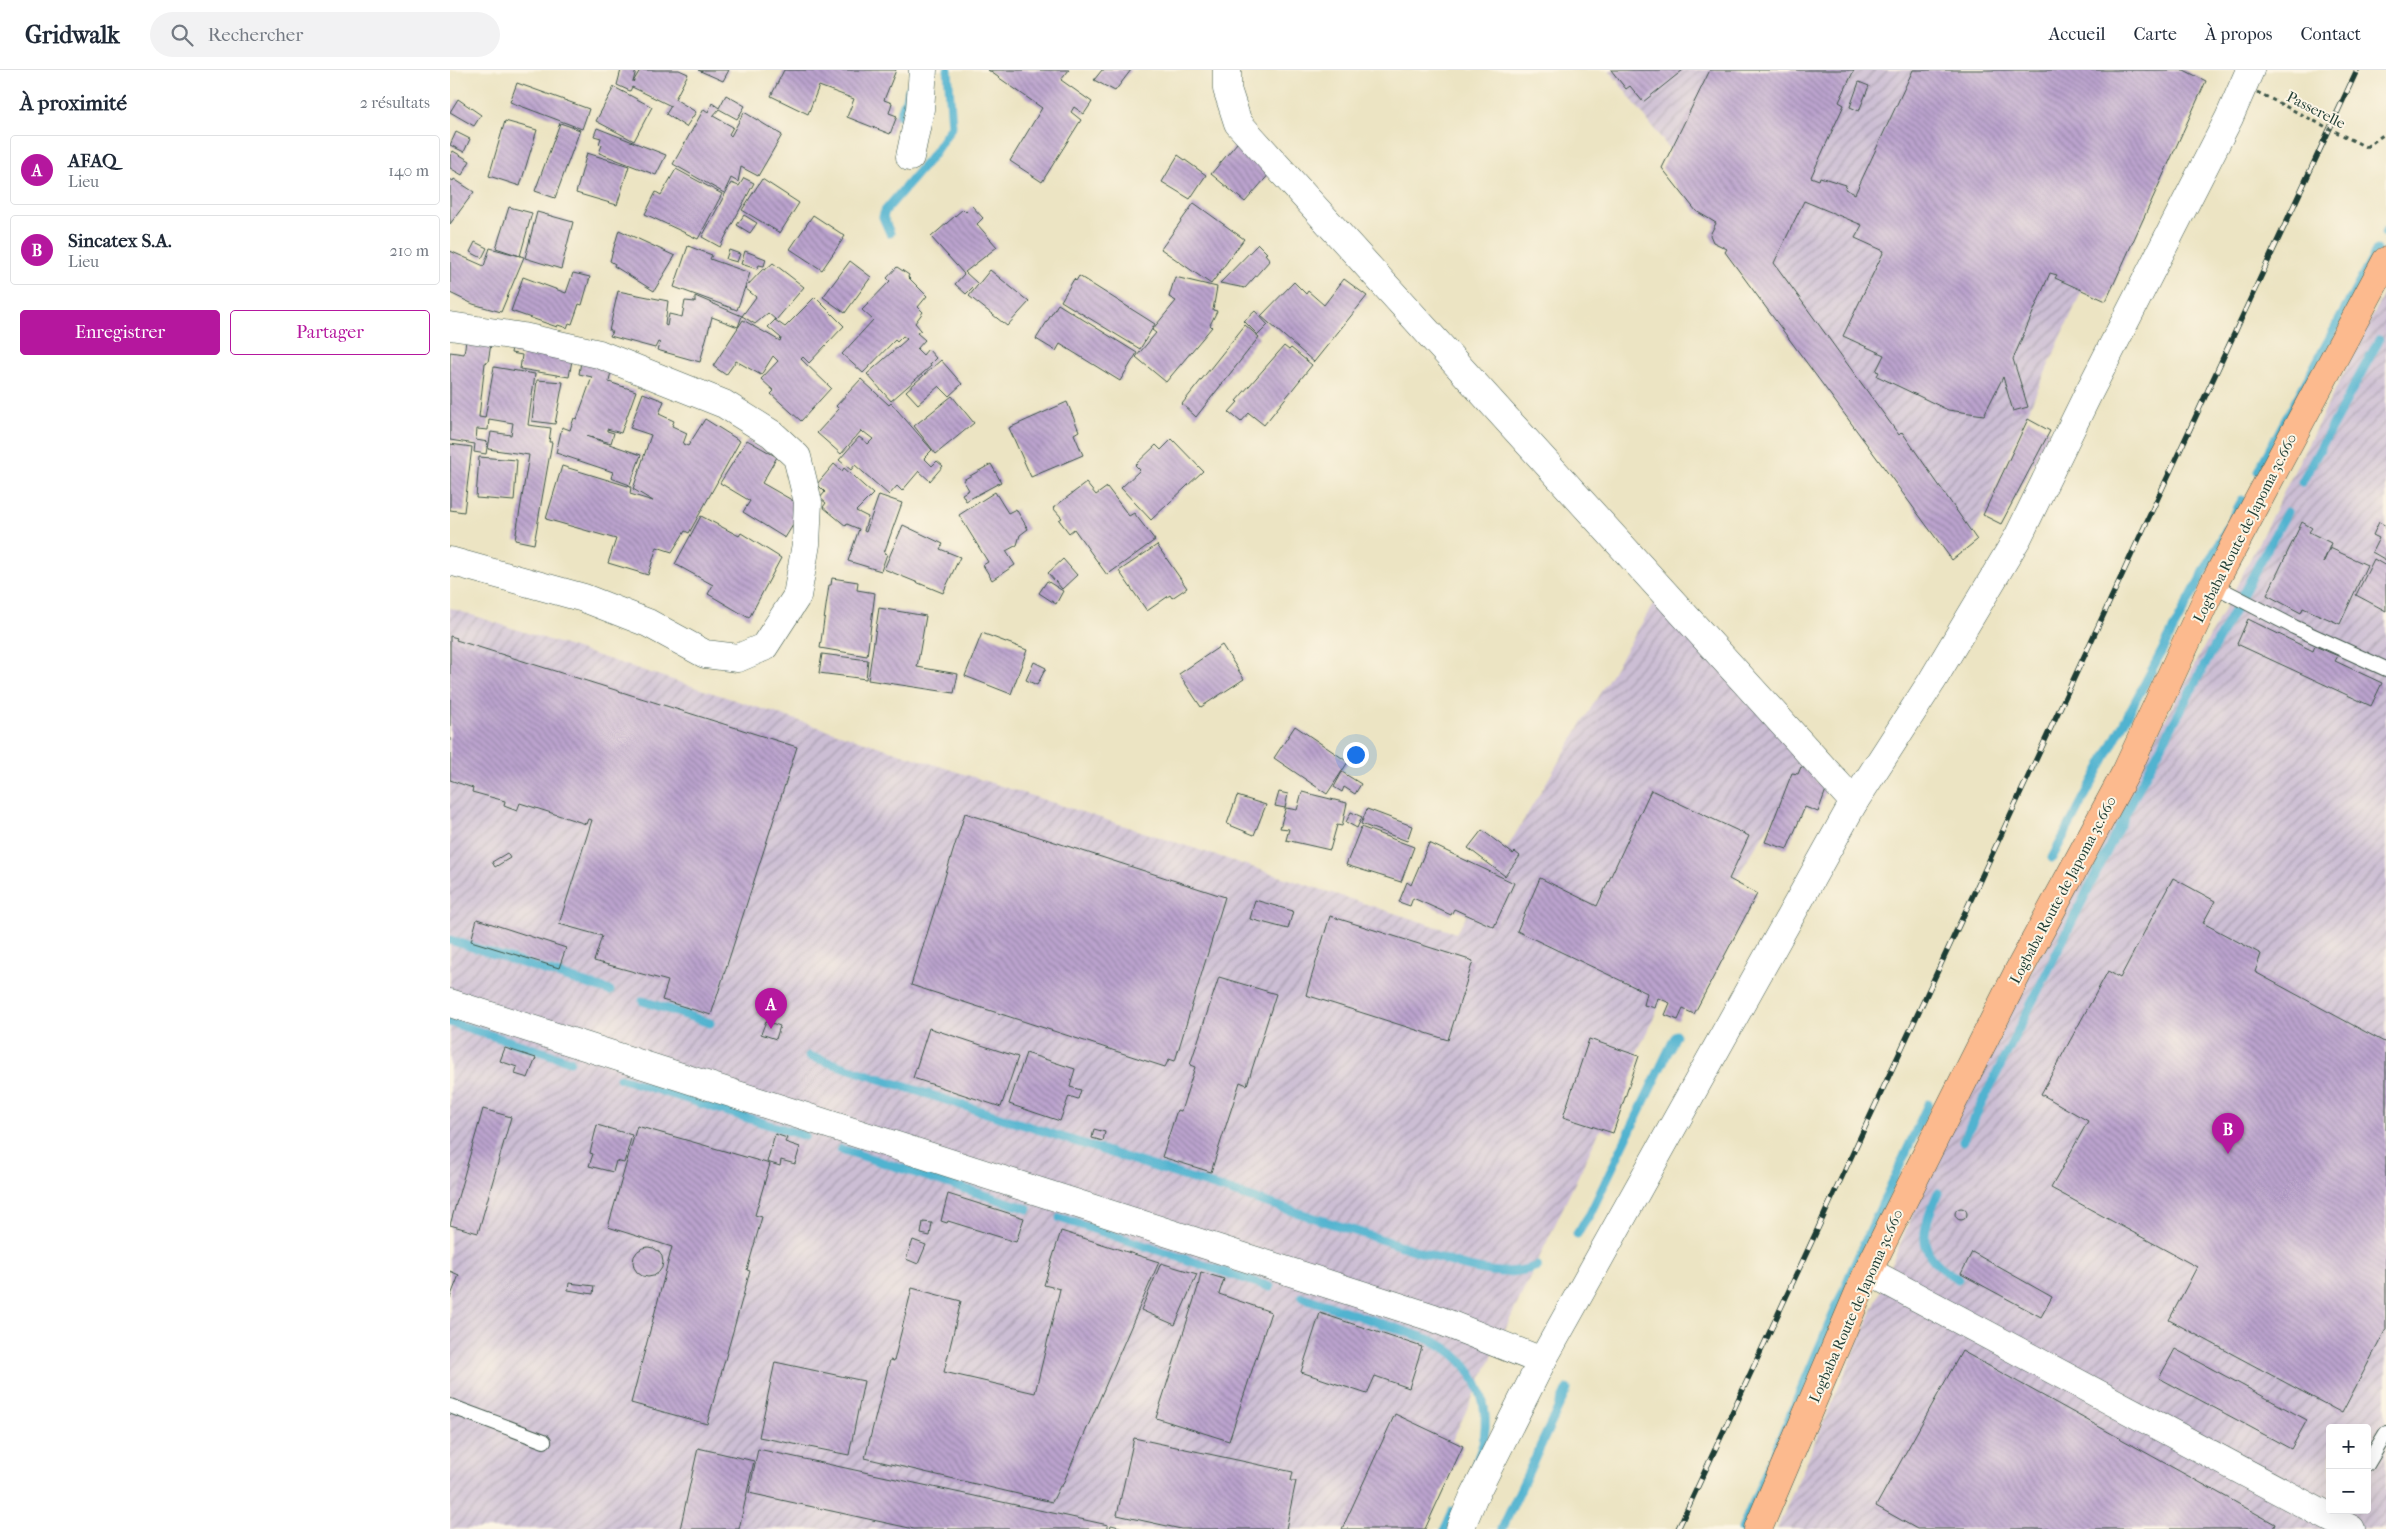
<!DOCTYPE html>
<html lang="fr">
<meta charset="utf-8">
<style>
:root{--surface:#fff;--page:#f2f2f3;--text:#1f2937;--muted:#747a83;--line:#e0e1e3;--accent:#b5179e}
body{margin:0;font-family:"IM FELL French Canon",serif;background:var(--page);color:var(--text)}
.controls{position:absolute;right:15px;bottom:15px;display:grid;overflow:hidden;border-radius:5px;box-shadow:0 5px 20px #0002}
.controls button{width:45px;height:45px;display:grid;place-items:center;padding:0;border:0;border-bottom:1px solid var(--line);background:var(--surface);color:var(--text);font:25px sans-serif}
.you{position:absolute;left:905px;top:684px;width:18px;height:18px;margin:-12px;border:4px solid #fff;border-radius:50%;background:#1a73e8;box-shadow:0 0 0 8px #1a73e833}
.badge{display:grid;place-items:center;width:32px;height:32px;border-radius:50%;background:var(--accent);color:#fff;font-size:16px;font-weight:700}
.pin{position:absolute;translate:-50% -41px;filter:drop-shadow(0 1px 2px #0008)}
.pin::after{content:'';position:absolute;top:26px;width:18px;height:15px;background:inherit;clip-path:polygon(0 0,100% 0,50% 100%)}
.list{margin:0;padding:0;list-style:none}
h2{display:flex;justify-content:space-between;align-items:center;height:65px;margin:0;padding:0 20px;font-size:21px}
h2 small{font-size:16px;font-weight:400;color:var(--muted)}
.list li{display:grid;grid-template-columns:32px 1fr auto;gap:15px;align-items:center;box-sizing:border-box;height:70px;margin:0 10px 10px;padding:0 10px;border:1px solid var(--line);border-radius:5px}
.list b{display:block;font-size:19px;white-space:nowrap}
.list p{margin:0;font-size:16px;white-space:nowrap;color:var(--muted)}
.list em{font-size:16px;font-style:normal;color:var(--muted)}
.actions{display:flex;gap:10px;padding:15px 20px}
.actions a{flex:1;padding:11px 0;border:1px solid var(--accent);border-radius:5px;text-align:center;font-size:18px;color:var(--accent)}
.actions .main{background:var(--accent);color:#fff}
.icon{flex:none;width:28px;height:28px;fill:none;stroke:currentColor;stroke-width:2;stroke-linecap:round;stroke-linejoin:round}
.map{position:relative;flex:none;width:1936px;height:1459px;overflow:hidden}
header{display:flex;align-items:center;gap:30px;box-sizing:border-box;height:70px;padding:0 25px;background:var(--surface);border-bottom:1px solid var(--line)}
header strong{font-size:24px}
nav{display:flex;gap:28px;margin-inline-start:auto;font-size:18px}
.search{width:350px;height:45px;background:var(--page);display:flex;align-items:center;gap:12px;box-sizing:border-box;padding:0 18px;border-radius:28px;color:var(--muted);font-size:19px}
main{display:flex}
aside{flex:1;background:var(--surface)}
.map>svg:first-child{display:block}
</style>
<header>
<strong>Gridwalk</strong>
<div class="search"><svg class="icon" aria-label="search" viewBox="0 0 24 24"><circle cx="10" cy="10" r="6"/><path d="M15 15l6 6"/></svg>Rechercher</div>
<nav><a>Accueil</a><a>Carte</a><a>À propos</a><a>Contact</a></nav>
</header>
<main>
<aside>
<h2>À proximité<small>2 résultats</small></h2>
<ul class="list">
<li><span class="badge">A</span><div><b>AFAQ</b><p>Lieu</p></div><em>140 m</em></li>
<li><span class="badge">B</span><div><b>Sincatex S.A.</b><p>Lieu</p></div><em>210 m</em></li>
</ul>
<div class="actions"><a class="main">Enregistrer</a><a>Partager</a></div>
</aside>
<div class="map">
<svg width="1936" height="1459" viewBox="0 0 1936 1459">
<defs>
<pattern id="industrial-furrows" width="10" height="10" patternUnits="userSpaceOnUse" patternTransform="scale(1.25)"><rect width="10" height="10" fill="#ccbed4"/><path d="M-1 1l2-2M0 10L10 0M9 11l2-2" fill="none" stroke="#a59cad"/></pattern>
<pattern id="building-back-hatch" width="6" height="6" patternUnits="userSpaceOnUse" patternTransform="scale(1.25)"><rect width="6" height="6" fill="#bba3ce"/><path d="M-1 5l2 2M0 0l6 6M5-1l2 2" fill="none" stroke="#9786a8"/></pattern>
</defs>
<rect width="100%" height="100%" fill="#fcf5e5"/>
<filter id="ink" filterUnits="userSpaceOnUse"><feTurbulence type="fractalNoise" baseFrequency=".02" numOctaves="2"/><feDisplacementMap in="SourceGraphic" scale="10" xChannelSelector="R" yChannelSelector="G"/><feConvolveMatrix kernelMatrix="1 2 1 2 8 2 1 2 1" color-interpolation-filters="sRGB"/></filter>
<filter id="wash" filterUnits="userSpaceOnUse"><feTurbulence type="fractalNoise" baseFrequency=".0096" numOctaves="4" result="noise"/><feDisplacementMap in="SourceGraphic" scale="20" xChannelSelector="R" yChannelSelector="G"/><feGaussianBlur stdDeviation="1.12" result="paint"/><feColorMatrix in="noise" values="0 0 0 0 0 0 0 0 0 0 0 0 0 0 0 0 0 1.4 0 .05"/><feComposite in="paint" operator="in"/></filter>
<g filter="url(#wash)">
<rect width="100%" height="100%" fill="#ece4c3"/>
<g fill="url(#industrial-furrows)" fill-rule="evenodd">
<path d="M1159,0H1730L1520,472Z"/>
<path d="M1936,219V1459H1327L1425,1234L1502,1049L1786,517ZM1880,1358H1917V1440H1880Z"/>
<path d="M1216,513L1355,696L1212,930L960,1459H0V538L1006,863Z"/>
</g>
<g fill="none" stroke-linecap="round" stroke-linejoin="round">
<g stroke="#51b3d0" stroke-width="9">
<path d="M450,45L460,18"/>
<path d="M440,163L433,147L435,141L482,86L502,56L498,0"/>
<path d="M1935,163L1936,161"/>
<path d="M1808,401L1927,180"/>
<path d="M1852,412L1929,270"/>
<path d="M1602,788L1792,430"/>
<path d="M0,870L160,921"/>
<path d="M193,931L260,953"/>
<path d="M0,952L120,991"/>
<path d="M359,986L1011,1195C1037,1202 1061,1206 1087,1196"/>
<path d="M170,1008L355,1066"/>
<path d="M1513,1071L1687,721L1837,442"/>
<path d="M391,1079L578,1139"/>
<path d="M1488,1123C1470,1165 1465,1183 1508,1209"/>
<path d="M610,1148L820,1217"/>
<path d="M1127,1164L1140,1144L1226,965"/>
<path d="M852,1227L978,1269C1028,1288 1049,1345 1026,1393"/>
<path d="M995,1459L1003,1441"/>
<path d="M1052,1459L1117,1319"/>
<path d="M1292,1459L1403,1198L1478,1034"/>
</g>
</g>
<g id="blocks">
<g fill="url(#building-back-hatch)">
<path d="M171,0H186L183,12L190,0H229L238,4L225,29L246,42L236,57L216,44L221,36L182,17L180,21L167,15Z"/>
<path d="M248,0H279L273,11Z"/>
<path d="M334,0H446L434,30L442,33L439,43L447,46L440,64L397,47L404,29L369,16L358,44L321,26Z"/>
<path d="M538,0H619L611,10L642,32L634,44L624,37L621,42L631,50L592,112L560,91L592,38Z"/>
<path d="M652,0H681L665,21L644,10Z"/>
<path d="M1161,0H1233L1193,32L1180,16L1176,19Z"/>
<path d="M1260,0H1404L1389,32L1394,35L1361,107L1369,110L1370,107L1396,115L1395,119L1405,124L1463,0H1734L1756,11L1656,231L1605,208L1607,205L1600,203L1563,289L1578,337L1563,341L1553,307L1534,345L1498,340L1427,306L1429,302L1426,301L1434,285L1393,266L1434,181L1405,168L1412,155L1354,131L1324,193L1449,365L1452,362L1527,470L1502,490L1275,182L1277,179L1263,172L1260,165L1266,153L1246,141L1212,98Z"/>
<path d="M1409,12L1419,16L1409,41L1400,37Z"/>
<path d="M67,13L139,39L132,59L60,32Z"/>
<path d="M164,17L202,37L184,71L146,51Z"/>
<path d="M276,25L295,36L287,49L269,39L263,46L283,57L279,64L281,66L294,42L332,65L308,106L291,97L288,112L281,108L274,123L223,94L254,39L258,42L262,33L269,38Z"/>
<path d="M8,29L31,45L24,56L0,42Z"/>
<path d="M55,51L87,60L70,116L39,106Z"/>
<path d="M110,53L130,60L105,128L85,121Z"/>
<path d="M147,58L216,85L206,105L149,83L152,75L149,74L151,68L144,66Z"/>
<path d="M6,62L20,69L14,82L0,75Z"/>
<path d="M787,73L821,102L795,132L761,104Z"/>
<path d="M3,81L20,91L12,105L0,98V86Z"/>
<path d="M137,83L179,96L167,135L126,123Z"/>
<path d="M728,85L756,105L740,129L712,112Z"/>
<path d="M226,99L272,124L248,169L195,144L206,122L211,125Z"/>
<path d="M294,108L304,113L270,177L252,167L281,113L289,116Z"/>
<path d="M0,109L3,111L4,109L24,122L0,154Z"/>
<path d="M312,109L349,133L330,163L292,140Z"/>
<path d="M744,133L794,169L761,214L711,179Z"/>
<path d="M522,136L533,148L527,154L547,177L515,202L527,213L516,224L505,214L514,204L481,167L513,139L516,142Z"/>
<path d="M59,137L82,143L70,186L46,178Z"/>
<path d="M87,142L123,152L111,199L75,188Z"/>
<path d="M294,145L307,153L300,163L287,155Z"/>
<path d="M363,145L395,166L372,200L340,179Z"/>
<path d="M169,160L225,186L204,221L164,196L165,194L160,191Z"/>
<path d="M25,172L37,178L32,188L20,182Z"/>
<path d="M808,174L817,183L815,184L820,190L795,218L770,213Z"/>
<path d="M238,176L262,185L260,189L300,203L287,240L224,217Z"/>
<path d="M40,178L74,187L51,242L23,234L0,223V181L34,196Z"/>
<path d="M279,180L290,184L287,192L276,189Z"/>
<path d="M295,181L316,189L314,196L309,195L307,199L291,194Z"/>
<path d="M400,191L421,207L395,243L373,227Z"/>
<path d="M323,193L354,217L326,250L318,243L305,254L292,246L306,227L295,218L313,199L315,200Z"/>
<path d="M447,197L459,205L458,207L477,226L468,237L473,242L465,253L471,260L467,263L475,270L467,279L473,285L478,279L486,288L480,294L481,296L441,331L417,304L457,269L453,266L447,272L445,270L413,303L392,284L423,250L412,240L440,211L437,208Z"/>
<path d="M540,200L579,232L557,256L519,226Z"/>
<path d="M123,203L140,207L132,235L129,234L122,254L119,253L117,258L108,255L107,257L61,241L73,207L116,223Z"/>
<path d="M629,206L705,254L690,279L611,231L624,209L626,211Z"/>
<path d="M725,207L767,217L763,240L767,241L760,255L762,257L716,312L686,287L706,263L702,260L726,231L719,227Z"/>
<path d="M894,209L917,226L864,292L811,246L844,212L856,224L858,221L874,235Z"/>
<path d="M168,221L218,231L215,255L217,256L219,244L232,247L235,231L245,232V226L292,246L288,257L262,247L250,292L207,280L210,273L208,272L205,278L160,266L162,261H159Z"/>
<path d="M365,227L394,256L359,293L353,287L351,289L381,318L351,351L321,324L324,321L311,309L328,291L323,286L311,305L286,291L276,305L263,296L293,250L330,271L331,268L318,257L325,250L335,257Z"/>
<path d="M608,234L687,283L670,311L610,274L606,281L586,269Z"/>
<path d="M805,241L818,255L808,265L794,251Z"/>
<path d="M795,255L809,267L746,347L732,334Z"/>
<path d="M17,264L42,268L38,292L35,293L29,347L35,348L44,297L85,304L78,355L101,358L99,372H102L84,474L65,470L79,385L38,379L41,362L61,365L63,353L39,349L38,360L27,359L26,370L38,372L36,384L24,382L25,374L0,370V282L14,284Z"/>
<path d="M63,272L124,279L119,307L70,299L72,285L61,283Z"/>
<path d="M834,276L839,280L841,278L862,295L814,355L799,343L791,352L779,342L788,332L786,331Z"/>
<path d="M132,285L163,290L159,312L186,321L171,363L157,359V361L164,363L161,373L136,366L191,385L180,415L161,408L163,402L106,383L112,357L120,360L124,348L127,349L142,307L129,304Z"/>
<path d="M491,290L512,314L499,326L489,316L468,334L456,321Z"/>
<path d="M411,309L439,335L441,333L482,380L474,388L482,396L487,391L493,396L480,411L469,401L452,421L447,416L439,425L405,395L401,400L389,390L409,367L418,374L423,369L414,362L413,363L411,361L391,384L367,363L389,339L386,336Z"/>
<path d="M87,310L113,312L105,354L82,351Z"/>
<path d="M193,323L214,331L209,344L224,351L222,356L237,363L233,374L238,376L255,349L290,371L239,463L235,461L222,482L207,477L198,505L158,493L166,469L96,449L112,396L181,417L180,424L203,431L183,419L201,365L180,358Z"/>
<path d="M502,326L524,353L486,384L464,356Z"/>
<path d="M617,332L629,361L624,364L633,385L581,407L559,358Z"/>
<path d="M1578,349L1600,361L1551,454L1533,445Z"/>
<path d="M722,369L753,401L701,450L671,418L690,400L685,395L706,375L711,380Z"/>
<path d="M297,370L327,387L312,413L354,437L335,468L293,442L300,431L270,413Z"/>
<path d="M0,374L22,377L14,442L0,440Z"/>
<path d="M29,387L67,390L64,431L26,428Z"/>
<path d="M384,394L392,401L394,398L423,424L406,441L418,447L414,461L416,462L429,425L452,433L434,483L437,484L431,501L398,491L409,459L397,454L396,456L373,437L376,433L370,428L375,422L367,414Z"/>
<path d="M541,394L551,412L516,431L512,424L519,420L513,410Z"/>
<path d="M636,413L646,425L657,417L679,446L684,443L705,470L657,505L624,459L619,463L609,450L612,448L603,438Z"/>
<path d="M545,422L558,443L566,439L578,459L570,465L567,475L556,481L565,495L542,510L533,495L538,492L509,445Z"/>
<path d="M251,446L289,466L291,463L331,488L299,548L258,524L263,515L225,494Z"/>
<path d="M1852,452L1862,458L1859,462L1881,473L1873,493L1880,478L1917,495L1890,554L1853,538L1851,543L1817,525Z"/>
<path d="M1929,452L1936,456V490L1922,482L1929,468L1923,465Z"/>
<path d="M453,455L493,474L490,479L510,487L493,523L434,499Z"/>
<path d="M707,475L737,518L722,528L720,525L697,541L669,501Z"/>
<path d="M613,489L627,505L612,519L598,503Z"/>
<path d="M1924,489L1936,496V541L1906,525Z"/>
<path d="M382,508L408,512L407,520L425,523L417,586L370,578L379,515H381Z"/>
<path d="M597,511L613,521L606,534L589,523Z"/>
<path d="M429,538L476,546L467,597L508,604L504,623L418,610Z"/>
<path d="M1798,549L1863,581L1865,576L1888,586L1885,591L1932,613L1921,636L1787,574Z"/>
<path d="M532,563L577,580L561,624L515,606Z"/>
<path d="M0,566L7,568L6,570L347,677L261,945L212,930L218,911L144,891L152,866L109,854L142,750L138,749L136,754L70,733L67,741L54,736L55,731L22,722L23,718L0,710Z"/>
<path d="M772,575L794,609L751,637L729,604Z"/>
<path d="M372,584L418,590L416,609L369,603Z"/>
<path d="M584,592L596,598L587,615L576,610Z"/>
<path d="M845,656L898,692L877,724L824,688Z"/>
<path d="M1351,697L1368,704L1366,711L1377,717L1368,742L1355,737L1337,779L1315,772L1342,703L1348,704Z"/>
<path d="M892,702L911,714L905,724L894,717L892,722L884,717Z"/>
<path d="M1201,720L1299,766L1279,809L1307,824L1244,944L1233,939L1228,950L1215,945L1220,933L1208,928L1205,938L1194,935L1197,923L1067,861L1090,808L1147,836Z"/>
<path d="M829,722L838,724L835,738L825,736Z"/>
<path d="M852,722L897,733L892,756L887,755L880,780L836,770L839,759L830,758L833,747L836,738L847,740Z"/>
<path d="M787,726L816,735L804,765L777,754Z"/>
<path d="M917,739L962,756L957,771L911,754Z"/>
<path d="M901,742L912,747L907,758L896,752Z"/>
<path d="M515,743L775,827L725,991L719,989L715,997L461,915Z"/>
<path d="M911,757L964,777L951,812L896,795Z"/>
<path d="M1032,760L1063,784L1065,782L1070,786L1055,806L1018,778Z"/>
<path d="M979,773L1064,813L1044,857L1004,839L1001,845L963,828L960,836L949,832L957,812L961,815Z"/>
<path d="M57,783L60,788L45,797L42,792Z"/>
<path d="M1723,808L1765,831L1753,853L1811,884L1805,902L1936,973V1259L1892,1343L1719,1250L1747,1197L1601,1118L1638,1051L1591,1024L1658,901L1670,908Z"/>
<path d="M805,830L843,841L838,859L800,849Z"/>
<path d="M880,846L1023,891L998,970L856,925Z"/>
<path d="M27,849L116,878L109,898L21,871Z"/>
<path d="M769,907L826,924L797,1015L790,1012L761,1102L712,1087L727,1040L731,1041L745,997L740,995Z"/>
<path d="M316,951L330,956L326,969L311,964Z"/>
<path d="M479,958L568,987L551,1037L463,1008Z"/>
<path d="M1139,969L1189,986L1163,1063L1113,1047Z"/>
<path d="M55,978L86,988L78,1008L65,1004L67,997L50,991Z"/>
<path d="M576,983L625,999L620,1017L631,1020L628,1029L619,1026L610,1051L559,1034Z"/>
<path d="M33,1039L61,1047L28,1163L0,1155Z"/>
<path d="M147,1055L182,1065L174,1093L166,1091L163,1102L139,1096L143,1084L140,1083Z"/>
<path d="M187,1056L320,1094L305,1145L312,1147L297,1200L300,1201L257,1354L181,1333L222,1177L158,1157Z"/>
<path d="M644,1059L655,1062L653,1071L642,1068Z"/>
<path d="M325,1064L337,1068L335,1072L350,1077L345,1094L331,1090L330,1096L317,1092Z"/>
<path d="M498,1124L574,1148L566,1172L498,1151L497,1153L491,1151Z"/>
<circle cx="1511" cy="1144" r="6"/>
<path d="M473,1152L482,1153L480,1166L471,1164Z"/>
<path d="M611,1161L709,1192L612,1416H610L602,1432L415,1388L440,1290L444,1291L462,1218L511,1231L494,1302L585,1323L610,1219L594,1215Z"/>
<path d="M463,1170L476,1175L468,1194L456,1189Z"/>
<circle cx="198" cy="1192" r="15"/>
<path d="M1522,1182L1602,1227L1591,1247L1511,1204Z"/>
<path d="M711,1193L747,1204L725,1255L691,1240Z"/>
<path d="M0,1201L9,1205L0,1228Z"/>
<path d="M751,1202L774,1209L769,1224L821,1242L779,1371L706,1348L748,1217Z"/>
<path d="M119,1213L144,1216L143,1224L118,1220Z"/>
<path d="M870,1243L972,1277L959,1318L925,1306L917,1324L851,1302Z"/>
<path d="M1725,1279L1857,1350L1841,1379L1709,1308Z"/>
<path d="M1512,1281L1825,1454L1823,1459H1467L1426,1436Z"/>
<path d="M325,1292L414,1311L399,1385L309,1367Z"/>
<path d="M945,1344L1013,1376L975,1459H892Z"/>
<path d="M684,1368L843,1402L841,1411H846L836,1459H731L667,1445Z"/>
<path d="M248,1378L304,1391L289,1459H230Z"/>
<path d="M308,1379L658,1455V1459H464L299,1423Z"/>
<path d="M661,1455L674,1458V1459H660Z"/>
</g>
</g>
</g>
<g filter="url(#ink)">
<use href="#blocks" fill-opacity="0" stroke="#3e5649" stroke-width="1"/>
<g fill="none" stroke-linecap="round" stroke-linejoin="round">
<g stroke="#3e5649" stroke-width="16">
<g id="service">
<path d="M1763,515L1844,557L1936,599"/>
<path d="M0,1336L94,1371"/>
<path d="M1917,1395L1936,1363"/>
</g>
</g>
<g stroke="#3e5649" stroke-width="29">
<g id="minor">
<path d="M777,0V19L788,53L1404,732"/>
<path d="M460,87L470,39L473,0"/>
<path d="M0,256L73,267L149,284L274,334L322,364L347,387L358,432L356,474L347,526L314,577L288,588L255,584L198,553L134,528L0,491"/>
<path d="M1418,1201L1901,1459"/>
<path d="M1092,1291L1404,732L1482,611L1568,467L1638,324L1779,48L1800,0"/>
</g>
</g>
<g stroke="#3e5649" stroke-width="29">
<path id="tertiary" d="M0,933L981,1247L1092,1291L1023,1428L1010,1459"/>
</g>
<g stroke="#3e5649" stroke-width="29">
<path id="primary" d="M1308,1459L1418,1201L1568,902L1676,702L1763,515L1936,191"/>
</g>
<path stroke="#3e5649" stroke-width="3" stroke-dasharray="4 4" stroke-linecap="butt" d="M1916,77L1936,63"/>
<use href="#service" stroke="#fff" stroke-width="14"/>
<use href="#minor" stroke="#fff" stroke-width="28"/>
<use href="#tertiary" stroke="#fff" stroke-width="28"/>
<use href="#primary" stroke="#fcba8e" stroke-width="28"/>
<g stroke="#1f3d34" stroke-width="5.5">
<path id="rail" d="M1228,1459L1907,0"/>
</g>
<use href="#rail" stroke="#fcf5e5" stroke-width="4" stroke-dasharray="11" stroke-linecap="butt"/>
<path stroke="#3e5649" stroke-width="3" stroke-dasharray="4 4" stroke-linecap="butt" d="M1807,22L1916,77"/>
</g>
</g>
<g text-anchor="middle" stroke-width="4" stroke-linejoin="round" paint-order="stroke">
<g font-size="15" fill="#1f3d34" stroke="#fcf5e5">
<text transform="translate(1866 40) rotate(27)" y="5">Passerelle</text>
<text transform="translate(1795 458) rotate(-63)" y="5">Logbaba Route de Japoma 3c.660</text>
<text transform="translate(1613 820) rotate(-62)" y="5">Logbaba Route de Japoma 3c.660</text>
<text transform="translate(1406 1236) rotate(-66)" y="5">Logbaba Route de Japoma 3c.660</text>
</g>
</g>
</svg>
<div class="controls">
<button>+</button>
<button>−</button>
</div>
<div class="you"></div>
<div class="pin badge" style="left:321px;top:959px">A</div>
<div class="pin badge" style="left:1778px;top:1084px">B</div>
</div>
</main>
